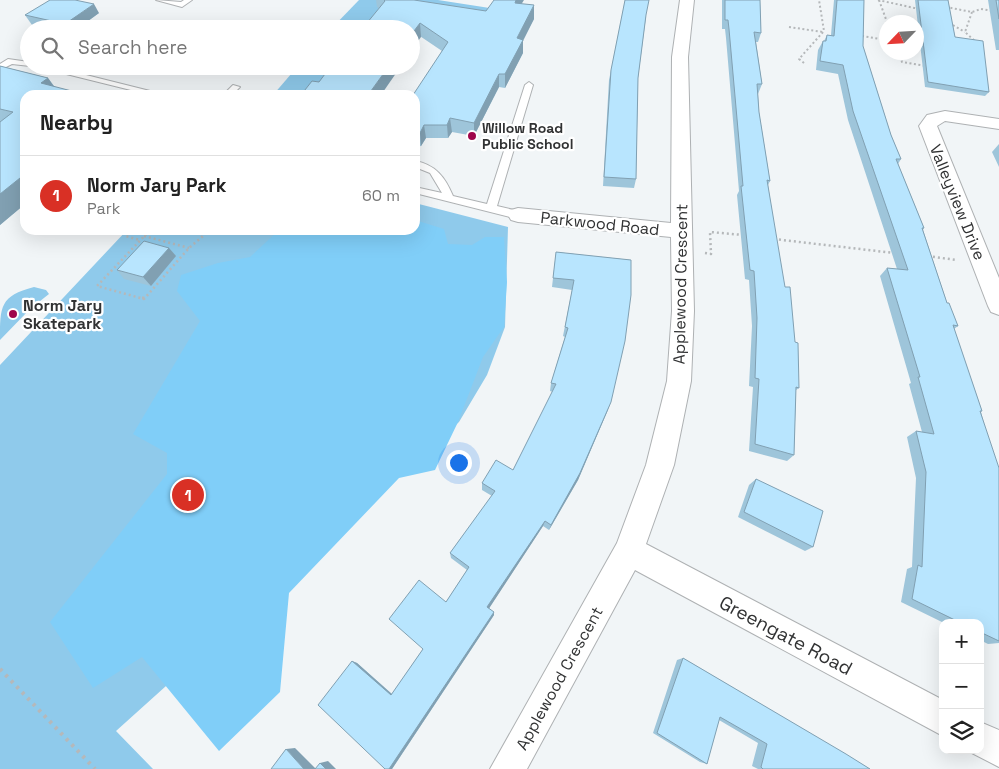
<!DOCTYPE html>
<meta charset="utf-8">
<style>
:root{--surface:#fff;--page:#f2f2f2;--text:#222;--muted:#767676;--line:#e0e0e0;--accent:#d93025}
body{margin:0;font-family:"Space Grotesk",sans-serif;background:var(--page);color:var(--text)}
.controls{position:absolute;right:15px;bottom:15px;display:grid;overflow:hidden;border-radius:10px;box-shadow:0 5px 20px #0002}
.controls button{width:45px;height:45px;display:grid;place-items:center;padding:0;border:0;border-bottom:1px solid var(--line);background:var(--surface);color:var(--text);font:25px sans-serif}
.compass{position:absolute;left:879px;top:15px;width:45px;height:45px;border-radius:50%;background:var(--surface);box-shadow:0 5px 20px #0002;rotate:245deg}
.you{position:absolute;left:458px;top:462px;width:18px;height:18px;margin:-12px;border:4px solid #fff;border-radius:50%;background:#1a73e8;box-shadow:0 0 0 8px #1a73e833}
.badge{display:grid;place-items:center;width:32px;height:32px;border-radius:50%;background:var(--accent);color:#fff;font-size:16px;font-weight:700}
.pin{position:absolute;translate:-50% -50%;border:2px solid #fff;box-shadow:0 1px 5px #0006}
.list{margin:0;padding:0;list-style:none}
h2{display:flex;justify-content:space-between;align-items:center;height:65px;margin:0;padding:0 20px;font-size:21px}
h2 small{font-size:16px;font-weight:400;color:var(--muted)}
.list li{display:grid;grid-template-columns:32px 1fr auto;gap:15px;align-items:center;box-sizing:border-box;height:80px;padding:0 20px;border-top:1px solid var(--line)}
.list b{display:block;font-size:19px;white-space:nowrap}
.list p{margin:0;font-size:16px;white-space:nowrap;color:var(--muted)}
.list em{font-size:16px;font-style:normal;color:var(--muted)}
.icon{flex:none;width:28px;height:28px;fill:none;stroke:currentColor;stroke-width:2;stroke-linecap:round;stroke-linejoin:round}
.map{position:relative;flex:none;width:999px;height:769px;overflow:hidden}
.search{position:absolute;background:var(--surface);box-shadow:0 5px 20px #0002;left:20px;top:20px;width:400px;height:55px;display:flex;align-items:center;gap:12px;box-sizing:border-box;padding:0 18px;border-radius:28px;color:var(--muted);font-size:19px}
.panel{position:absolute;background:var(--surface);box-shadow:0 5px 20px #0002;left:20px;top:90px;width:400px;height:145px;border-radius:15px}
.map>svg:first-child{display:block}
</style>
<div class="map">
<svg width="999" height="769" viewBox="0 0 999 769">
<rect width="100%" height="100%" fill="#f1f5f7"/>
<g fill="#8fcaeb">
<path d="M359,0H438L496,9L489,19L374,29H331Z"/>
<path d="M298,66H344L315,95H273Z"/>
<path d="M415,203L508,227L505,327L487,375L459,422L116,731L153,769H0V365L127,230H415Z"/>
<path d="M34,287L46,290L49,294L30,309L0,340C0,306 0,296 34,287Z"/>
</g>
<path fill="#80cef8" d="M415,220L444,229L448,244L472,245L485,237H504L507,282L504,327L483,357L458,422L435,470L399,478L289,593L280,692L219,751L142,657L93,688L50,622L167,474V453L133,434L200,321L177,291L181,275L218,263L250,257L279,230H415Z"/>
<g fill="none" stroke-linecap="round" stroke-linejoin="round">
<g stroke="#aeb1b3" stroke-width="2">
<g id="service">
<path d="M156,0L181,2L184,0H192L182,7Z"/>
<path d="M8,59L29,62L30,66L12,64L0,70V64Z"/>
<path d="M34,66H50L166,95H151Z"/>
<path d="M529,82L533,85L497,206L522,212V218L518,219L415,193V187L442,193L430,173L415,167V161C436,165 445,177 453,196L487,204L525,85Z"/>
<path d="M233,85L240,87L232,95H223Z"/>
</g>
</g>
<g stroke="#aeb1b3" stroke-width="2">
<g id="minor">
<path d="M680,0H694L688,57L694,311L691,381L674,465L646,544L943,700V736L635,570L527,769H490L617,543L646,465L667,381L672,311L671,237L518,222L511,220L508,215L511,210L518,208L671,223L672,57Z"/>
<path d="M945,111L999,119V129L945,121L937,126L999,278V315L991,312L988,306L919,126L927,115Z"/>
<path d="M980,722L999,730V767L968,751L980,750Z"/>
</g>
</g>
<g stroke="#b5b8ba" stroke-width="2" stroke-dasharray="2 2.5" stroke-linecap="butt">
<path d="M878,0L919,9"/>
<path d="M879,0L887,22"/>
<path d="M946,7L972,12L981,9L999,12"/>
<path d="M972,12L965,32L976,42"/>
<path d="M949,23L965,32"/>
<path d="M789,27L823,32"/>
<path d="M862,36L886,40"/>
<path d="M899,52L902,62L926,66"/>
<path d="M804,63L799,59L824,31L819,0"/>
</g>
<g stroke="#b5b8ba" stroke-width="2.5" stroke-dasharray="2 3" stroke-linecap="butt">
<path d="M131,230L125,236L140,240"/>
<path d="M150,230L97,286L144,299L189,248L210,230"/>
<path d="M144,236L189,248"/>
<path d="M774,239L894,253"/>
<path d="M705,253L711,254L710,232L743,235"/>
<path d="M928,256L956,260"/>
</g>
<path stroke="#b5b8ba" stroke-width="3" stroke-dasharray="2.5 4" stroke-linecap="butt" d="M142,298H145"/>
<path stroke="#b5b8ba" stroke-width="4" stroke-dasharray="3 5" stroke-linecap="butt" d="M0,669L95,769"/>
<use href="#service" fill="#fff" fill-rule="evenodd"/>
<use href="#minor" fill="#fff" fill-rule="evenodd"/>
</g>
<g fill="#9ec5da">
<path d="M376,0H414L486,11L522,4L534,5V19L523,39V53L505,88L499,87L474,136L452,132L448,138H426L421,146L415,147V95L442,51L377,7Z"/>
<path d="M625,0L646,17L638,78L636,179L634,188L603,186L609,80Z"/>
<path d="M722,0H760L761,33L758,42H756L762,84L758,94L759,112L770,181L768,185L799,388L796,390L794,455L787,461L749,451L753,387L749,386L752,326L749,280L745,279L737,195L739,191L726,38L725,29H722Z"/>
<path d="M834,0H864L863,46L891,135L901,159L898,164L924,228L923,230L947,303L958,326L954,329L982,411L981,412L999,483V643L988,644L980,640V623H944L901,602L907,569L912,567L916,478L907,437L916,431L922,432L909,384L911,383L880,276L887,268L897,269L848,120L838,74L816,70L818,50L823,41H824L827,35H831Z"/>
<path d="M915,0H948L955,37L989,92L985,96L925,87Z"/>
<path d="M988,0H999V50H996Z"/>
<path d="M99,13L77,29H51L32,25L25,15Z"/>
<path d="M0,66L48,78L54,86L25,95V204L0,225Z"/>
<path d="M999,144V167L992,152Z"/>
<path d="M169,248L176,256L151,286L124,279L117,270Z"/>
<path d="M556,252L631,260L608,410L578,480L549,530L543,526L489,608L494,615L392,769H385L352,661L357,663L392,694L423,649L446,602L467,570L451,558L450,553L492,496L482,490V483L513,470L553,392L550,391L551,383L565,337L563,336L572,290L552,287Z"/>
<path d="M756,479L813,547L805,551L738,517L749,485Z"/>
<path d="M683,658L870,769H758L752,766L758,743L719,720L707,764L700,762L653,733L677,660Z"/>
</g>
<g fill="#81a0b2">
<path d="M516,0H524L514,16L515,3Z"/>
<path d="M94,4L99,13L77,29H68L65,24Z"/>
<path d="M534,5V19L519,49L523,40V53L505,88V74L517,38Z"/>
<path d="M420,23L421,37L411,51V35Z"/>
<path d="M389,66H401L381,95H368Z"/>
<path d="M499,74V87L474,136V123Z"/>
<path d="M48,78L60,95L41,83Z"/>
<path d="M450,118L452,132L448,138L447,125Z"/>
<path d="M424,125L426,138L421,146L420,133Z"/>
<path d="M25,174V204L0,225V194Z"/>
<path d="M169,248L176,256L151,286L143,277Z"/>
<path d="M611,402L578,480L549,530L551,525Z"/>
<path d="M545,521L543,526L488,610L487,607Z"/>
<path d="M494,612V615L392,769H389Z"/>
<path d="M352,661L357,663L394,696L391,695Z"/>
<path d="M295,748L316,769H304L286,749Z"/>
<path d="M328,761L336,769H326L320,763Z"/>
</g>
<g fill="#b8e5fe" stroke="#81a0b2">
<path d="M50,0H75L94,4L65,24L25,15Z"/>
<path d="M384,0H414L486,11L494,0H516L515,3L534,5L517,38L523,40L505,74H499L474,123L450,118L447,125H424L420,133H415V95H413L448,42L420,23L411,35V29H362L385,1Z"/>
<path d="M625,0H649L646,15L638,78L636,179L604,177L611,70Z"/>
<path d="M725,0H760L761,33L754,32L762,84H757L759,112L770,181L767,180L785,287H790L795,342L798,343L799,388L796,387L794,455L755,444L759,379L755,378L757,318L754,271L750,270L741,186H743L729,29L728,20H725Z"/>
<path d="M837,0H864L863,46L891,135L901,159H896L924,228H922L947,303H949L958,326L953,325L982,411H980L999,468V641L980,632V623H961L912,599L918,565L922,567L926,472L916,431L934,434L918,377H920L887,268L908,270L853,111L843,65L820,61L823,41H826L827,35L834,36Z"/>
<path d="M918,0H948L955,37L983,41L989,92L928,82Z"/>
<path d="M996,0H999V19Z"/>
<path d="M0,66L48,78L41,83L87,95H25V155L22,157H25V174L0,194V122L13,112L0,109Z"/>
<path d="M331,66H389L368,95H301L312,81L319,82Z"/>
<path d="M144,241L169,248L143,277L117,270Z"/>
<path d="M556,252L631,260V295L625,341L611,402L580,473L551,525L545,521L487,607L494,612L389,769H385L318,705L352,661L391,695L423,649L389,619L419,580L446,602L469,567L450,553L495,491L482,483L496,460L513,470L556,384L551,383L568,328L565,327L574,280L553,278Z"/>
<path d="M756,479L823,511L813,547L744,512Z"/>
<path d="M683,658L846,754L870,769H763L761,767L767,744L720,717L707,764L657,733Z"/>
<path d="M286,749L304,769H271Z"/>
<path d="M320,763L326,769H315Z"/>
</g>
<g fill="#9f054b" stroke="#fff" stroke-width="2">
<circle cx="472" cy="136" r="5"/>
<circle cx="13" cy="314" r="5"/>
</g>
<g text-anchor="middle" stroke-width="4.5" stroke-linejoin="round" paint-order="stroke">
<g font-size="14" font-weight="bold" fill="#313233" stroke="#fff" text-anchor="start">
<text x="482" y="133">Willow Road<tspan x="482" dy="16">Public School</tspan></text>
</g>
<g font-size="16" fill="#313233" stroke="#fff">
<text transform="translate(958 202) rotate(68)" y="6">Valleyview Drive</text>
<text transform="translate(600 223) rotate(6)" y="6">Parkwood Road</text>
<text transform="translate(680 284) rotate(-89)" y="6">Applewood Crescent</text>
<text transform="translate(559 678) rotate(-61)" y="6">Applewood Crescent</text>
</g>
<g font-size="16" font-weight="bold" fill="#313233" stroke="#fff" text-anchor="start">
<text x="23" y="311">Norm Jary<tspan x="23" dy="18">Skatepark</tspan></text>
</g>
<g font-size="19" fill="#313233" stroke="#fff">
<text transform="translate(786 635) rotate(28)" y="7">Greengate Road</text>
</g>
</g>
</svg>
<div class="controls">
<button>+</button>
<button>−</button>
<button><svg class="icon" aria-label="layers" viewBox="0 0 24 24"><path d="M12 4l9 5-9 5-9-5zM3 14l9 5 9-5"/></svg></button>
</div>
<svg class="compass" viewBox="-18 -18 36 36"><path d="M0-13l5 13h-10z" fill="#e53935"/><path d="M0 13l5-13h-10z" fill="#767676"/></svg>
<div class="you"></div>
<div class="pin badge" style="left:188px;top:495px">1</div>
<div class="search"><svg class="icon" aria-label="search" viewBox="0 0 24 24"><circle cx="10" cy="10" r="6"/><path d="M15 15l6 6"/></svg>Search here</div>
<section class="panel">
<h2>Nearby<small></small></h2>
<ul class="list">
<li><span class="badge">1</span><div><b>Norm Jary Park</b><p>Park</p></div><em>60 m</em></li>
</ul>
</section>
</div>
